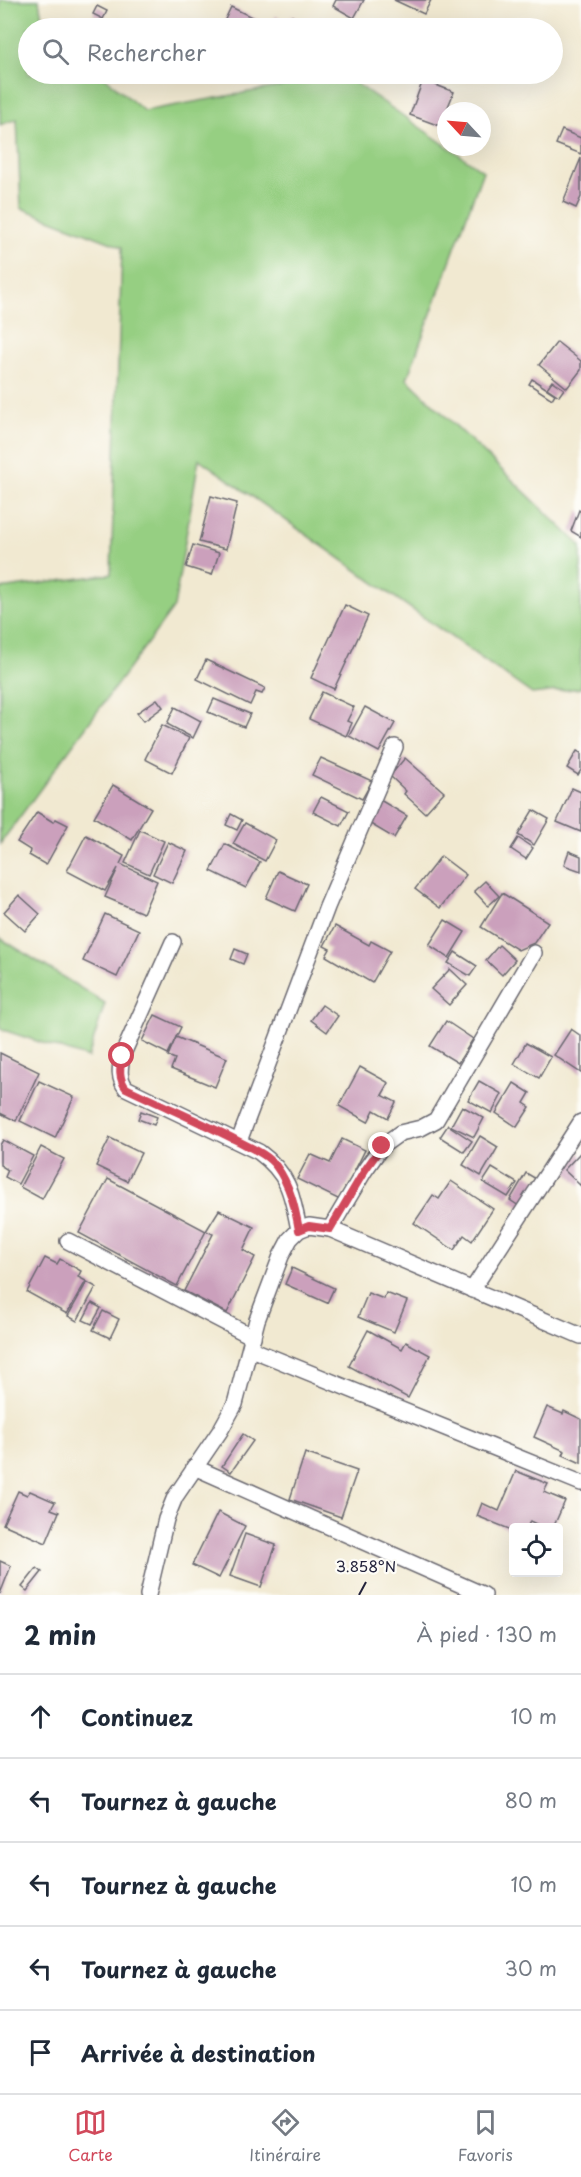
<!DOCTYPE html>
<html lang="fr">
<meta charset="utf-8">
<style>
:root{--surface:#fff;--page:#f6f6f7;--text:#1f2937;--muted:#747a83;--line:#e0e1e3;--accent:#d1495b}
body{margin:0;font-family:"Playpen Sans",sans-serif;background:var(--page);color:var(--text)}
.controls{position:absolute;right:18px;bottom:18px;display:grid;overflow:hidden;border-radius:6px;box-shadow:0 6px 24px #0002}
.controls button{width:54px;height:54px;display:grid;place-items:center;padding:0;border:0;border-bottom:2px solid var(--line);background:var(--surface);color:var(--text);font:30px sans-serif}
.compass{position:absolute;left:437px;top:102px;width:54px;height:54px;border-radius:50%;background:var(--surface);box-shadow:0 6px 24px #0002;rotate:296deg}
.stop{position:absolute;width:18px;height:18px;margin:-14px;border:4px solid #d1495b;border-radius:50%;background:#fff}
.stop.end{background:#d1495b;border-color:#fff;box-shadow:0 2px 6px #0008}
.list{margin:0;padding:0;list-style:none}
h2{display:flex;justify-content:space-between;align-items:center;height:78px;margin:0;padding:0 24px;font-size:26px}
h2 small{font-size:20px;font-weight:400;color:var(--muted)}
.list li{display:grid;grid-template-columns:39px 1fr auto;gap:18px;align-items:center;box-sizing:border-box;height:84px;padding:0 24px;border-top:2px solid var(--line)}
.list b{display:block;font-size:22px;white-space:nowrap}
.list em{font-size:20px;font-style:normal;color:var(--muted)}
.icon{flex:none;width:33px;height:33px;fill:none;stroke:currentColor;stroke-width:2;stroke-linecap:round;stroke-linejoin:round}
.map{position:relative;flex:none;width:581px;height:1595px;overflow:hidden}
.search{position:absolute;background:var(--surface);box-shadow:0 6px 24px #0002;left:18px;right:18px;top:18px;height:66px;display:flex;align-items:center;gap:15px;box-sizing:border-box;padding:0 21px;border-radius:33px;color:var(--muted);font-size:22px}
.sheet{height:498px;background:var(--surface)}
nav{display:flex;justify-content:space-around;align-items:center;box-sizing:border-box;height:84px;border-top:2px solid var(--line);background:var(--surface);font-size:16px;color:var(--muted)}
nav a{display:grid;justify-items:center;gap:3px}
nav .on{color:var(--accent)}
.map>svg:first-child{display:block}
</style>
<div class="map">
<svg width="581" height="1595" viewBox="0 0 581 1595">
<rect width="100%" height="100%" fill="#fdfcf7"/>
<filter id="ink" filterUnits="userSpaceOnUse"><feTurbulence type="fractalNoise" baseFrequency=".0167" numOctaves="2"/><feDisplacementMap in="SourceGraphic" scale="12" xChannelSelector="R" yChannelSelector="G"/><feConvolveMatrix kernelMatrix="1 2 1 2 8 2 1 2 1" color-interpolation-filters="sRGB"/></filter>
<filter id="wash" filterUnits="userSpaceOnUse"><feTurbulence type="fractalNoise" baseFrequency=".008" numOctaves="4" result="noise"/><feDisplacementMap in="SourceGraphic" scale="24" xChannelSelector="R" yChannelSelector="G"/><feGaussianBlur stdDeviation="1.35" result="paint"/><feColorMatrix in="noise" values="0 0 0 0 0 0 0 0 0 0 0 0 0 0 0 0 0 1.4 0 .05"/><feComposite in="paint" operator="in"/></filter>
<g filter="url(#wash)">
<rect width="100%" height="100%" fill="#f1e9d1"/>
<g fill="#96cf82" stroke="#5c785e" stroke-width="1.5">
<path d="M0,0H39L43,24L49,28H28V74H101L144,111L344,75L483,171L407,379L581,546V688L532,694L199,459L174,607L0,844V589L111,574L122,247L21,208L17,119L0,125Z"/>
<path d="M0,938L105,1003L88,1058L0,1029Z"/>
</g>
<g id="blocks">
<g fill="#cba0bc">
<path d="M336,0H364L354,18L333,6Z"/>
<path d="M394,0H431L424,14Z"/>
<path d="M97,6L107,11L103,19L93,14Z"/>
<path d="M231,7L260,21L256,28H221Z"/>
<path d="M276,16L286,21L283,28H270Z"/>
<path d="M292,16L312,26L311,28H286Z"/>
<path d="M423,80L454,92L440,126L410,115Z"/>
<path d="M562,130L581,138V154L556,144Z"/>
<path d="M581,158V197L576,208L563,202Z"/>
<path d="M557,342L581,361V370L567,388L539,365Z"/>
<path d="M532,379L555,394L552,399L529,384Z"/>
<path d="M552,381L564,389L559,396L547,388Z"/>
<path d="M211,496L237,503L226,549L199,542Z"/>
<path d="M579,510L581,512V537L571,531Z"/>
<path d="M193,545L219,553L212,575L186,567Z"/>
<path d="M345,605L368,616L334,689L311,678Z"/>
<path d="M206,660L265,688L262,694L256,692L250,705L197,679Z"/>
<path d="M322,692L354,707L347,721L352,723L346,736L309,719Z"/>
<path d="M157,699L163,707L144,721L137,713Z"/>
<path d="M214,699L250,714L244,727L208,712Z"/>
<path d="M175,707L201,721L193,738L167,724Z"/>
<path d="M365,707L395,723L379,752L349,736Z"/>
<path d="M162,725L189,738L172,773L145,759Z"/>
<path d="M577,751L581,753V770L578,775L567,768Z"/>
<path d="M321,758L372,781L362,799L312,775Z"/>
<path d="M405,758L444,792L425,813L404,794L406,791L390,776Z"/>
<path d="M113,785L151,808L132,840L94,817Z"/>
<path d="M572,788L581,792V832L557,822Z"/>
<path d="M321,797L349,811L341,826L313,812Z"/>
<path d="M380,800L407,816L394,838L367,822Z"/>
<path d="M533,810L549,819L534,845L518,835Z"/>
<path d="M37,812L53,822L56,819L68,825L46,865L29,855L30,850L17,842Z"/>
<path d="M231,814L242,820L237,830L226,825Z"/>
<path d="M245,823L276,840L265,861L233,844Z"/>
<path d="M140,830L164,841L149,874L125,863Z"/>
<path d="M86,835L124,856L120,864L157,881L143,913L105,897L118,868L105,891L67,871Z"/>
<path d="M518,838L533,848L526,859L511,849Z"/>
<path d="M168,842L187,851L172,883L153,874Z"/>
<path d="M225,844L260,862L246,888L211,871Z"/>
<path d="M569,851L581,856V871L564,865Z"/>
<path d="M441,856L466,875L440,908L415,889Z"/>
<path d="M278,871L307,884L295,911L266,898Z"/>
<path d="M485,881L499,896L488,906L474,891Z"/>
<path d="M502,893L548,922L534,943L518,950L481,927Z"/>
<path d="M19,895L40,914L25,931L4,912Z"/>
<path d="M105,914L139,930L117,977L83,961Z"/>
<path d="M445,920L465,932L449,958L429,945Z"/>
<path d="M335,926L369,945L371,941L390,951L372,983L326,956L330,949L324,946Z"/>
<path d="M499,945L515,960L502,975L486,960Z"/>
<path d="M235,949L247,954L243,964L231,959Z"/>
<path d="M455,952L477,966L470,976L448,963Z"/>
<path d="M450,969L467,985L449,1005L431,989Z"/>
<path d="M322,1005L338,1016L327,1032L311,1020Z"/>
<path d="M155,1015L181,1027L168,1054L142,1041Z"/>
<path d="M446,1021L473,1039L458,1063L430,1046Z"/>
<path d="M571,1029L581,1036V1073L554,1055Z"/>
<path d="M176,1037L227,1058L215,1087L171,1069L175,1059L168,1056Z"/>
<path d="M526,1043L551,1057L539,1078L514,1064Z"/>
<path d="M0,1053L39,1072L16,1121L0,1113Z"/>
<path d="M360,1067L389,1083L382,1095L396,1102L388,1118L374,1110L368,1122L339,1106Z"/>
<path d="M39,1081L74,1097L55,1138L20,1121Z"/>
<path d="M479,1081L502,1094L492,1113L468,1100Z"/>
<path d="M514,1083L530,1093L524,1103L530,1107L517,1127L496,1113Z"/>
<path d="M462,1106L484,1118L474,1137L451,1126Z"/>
<path d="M141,1111L157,1117L154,1125L138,1119Z"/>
<path d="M448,1125L472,1141L464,1152L440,1137Z"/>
<path d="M480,1136L498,1147L481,1176L463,1165Z"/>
<path d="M110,1138L141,1153L127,1181L96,1166Z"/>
<path d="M342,1139L365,1150L340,1200L297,1179L310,1154L330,1163Z"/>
<path d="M3,1140L33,1156L18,1184L5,1177L8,1170L0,1165V1145Z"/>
<path d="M41,1147L64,1159L42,1199L20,1187Z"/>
<path d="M581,1152V1186L564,1170Z"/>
<path d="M492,1168L517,1183L508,1197L483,1182Z"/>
<path d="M526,1173L538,1180L522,1208L510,1200Z"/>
<path d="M108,1179L206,1231L177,1286L79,1233Z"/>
<path d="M451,1181L493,1209L472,1241L464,1235L454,1250L414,1223L433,1195L439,1199Z"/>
<path d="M219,1210L254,1227L243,1250L255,1257L227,1313L184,1291L213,1234L206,1231Z"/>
<path d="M45,1258L57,1264L60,1259L81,1271L78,1277L86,1281L67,1314L27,1292Z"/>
<path d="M292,1268L334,1288L327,1303L285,1284Z"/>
<path d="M87,1282L96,1287L77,1321L68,1316Z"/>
<path d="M368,1293L384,1299L386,1293L407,1301L394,1332L358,1317Z"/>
<path d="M92,1303L101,1308L92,1324L83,1320Z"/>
<path d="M103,1311L119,1319L110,1338L93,1330Z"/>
<path d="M368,1330L402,1349L406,1342L430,1355L408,1398L349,1366Z"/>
<path d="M547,1407L563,1414L564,1411L581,1419V1463L563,1455L565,1451L534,1437Z"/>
<path d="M243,1434L253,1441L231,1472L222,1466Z"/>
<path d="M305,1453L357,1471L341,1517L290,1499Z"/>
<path d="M516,1471L548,1484L544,1492L565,1501L553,1528H544L530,1521L527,1528H514V1531L477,1516L482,1503L499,1511Z"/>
<path d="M18,1491L27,1495L30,1491L55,1502L51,1509L59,1512L46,1543L3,1524Z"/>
<path d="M218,1512L245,1526L219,1578L192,1565Z"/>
<path d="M245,1534L276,1545L261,1587L230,1576Z"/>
<path d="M0,1561L11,1566L0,1594Z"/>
<path d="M37,1568L42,1572L27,1591L22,1587Z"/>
</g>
</g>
</g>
<g filter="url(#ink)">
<use href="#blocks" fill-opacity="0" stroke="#6a6870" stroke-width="1.5"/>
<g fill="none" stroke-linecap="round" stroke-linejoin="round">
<g stroke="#6a6870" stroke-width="18">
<g id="street">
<path d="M173,942L122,1056C120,1068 118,1078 126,1088L259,1152C289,1174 292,1194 299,1230"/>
<path d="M239,1141L327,907L395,747"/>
<path d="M330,1229L365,1170L382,1146L400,1133L421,1128L436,1120L534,953"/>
<path d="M68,1241L253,1337"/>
<path d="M472,1290L581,1122"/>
<path d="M251,1349L581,1483"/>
<path d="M194,1467L484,1595"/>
<path d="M148,1595L166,1519L175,1497L220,1431L235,1404L257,1320L281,1256L290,1239L299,1230L309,1226L330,1229L581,1336"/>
</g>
</g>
<use href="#street" stroke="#fff" stroke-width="15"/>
</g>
</g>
<g fill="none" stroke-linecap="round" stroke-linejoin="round" filter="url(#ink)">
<path stroke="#d1495b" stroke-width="8" d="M122,1056C120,1068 118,1078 126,1088C163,1106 201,1122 238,1141C251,1148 267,1154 276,1166C290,1185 295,1207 299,1230L309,1226L330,1229L365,1170L382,1146"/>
</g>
<path fill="none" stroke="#22223b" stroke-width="2" d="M359,1595L366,1582"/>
<g font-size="15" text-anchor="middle" fill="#22223b" stroke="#fdfcf7" stroke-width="4.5" stroke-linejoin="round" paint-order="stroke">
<text x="366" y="1572">3.858°N</text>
</g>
</svg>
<div class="controls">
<button><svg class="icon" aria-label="locate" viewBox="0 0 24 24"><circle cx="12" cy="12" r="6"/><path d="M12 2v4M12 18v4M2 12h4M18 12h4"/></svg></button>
</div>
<svg class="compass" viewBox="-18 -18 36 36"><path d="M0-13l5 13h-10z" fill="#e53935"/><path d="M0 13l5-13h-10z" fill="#747a83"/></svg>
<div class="stop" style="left:122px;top:1056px"></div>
<div class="stop end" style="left:382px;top:1146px"></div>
<div class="search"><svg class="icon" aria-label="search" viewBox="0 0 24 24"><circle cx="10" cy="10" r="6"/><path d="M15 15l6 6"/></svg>Rechercher</div>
</div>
<section class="sheet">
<h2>2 min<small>À pied · 130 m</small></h2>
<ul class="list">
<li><svg class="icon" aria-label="ahead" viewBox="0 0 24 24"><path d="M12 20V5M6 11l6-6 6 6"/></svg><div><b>Continuez</b></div><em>10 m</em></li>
<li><svg class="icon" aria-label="left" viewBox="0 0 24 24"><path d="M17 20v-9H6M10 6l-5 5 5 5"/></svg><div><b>Tournez à gauche</b></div><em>80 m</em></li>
<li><svg class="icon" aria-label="left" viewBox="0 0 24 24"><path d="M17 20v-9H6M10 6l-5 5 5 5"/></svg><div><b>Tournez à gauche</b></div><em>10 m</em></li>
<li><svg class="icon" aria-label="left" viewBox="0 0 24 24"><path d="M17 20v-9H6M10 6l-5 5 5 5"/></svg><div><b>Tournez à gauche</b></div><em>30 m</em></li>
<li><svg class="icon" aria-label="arrive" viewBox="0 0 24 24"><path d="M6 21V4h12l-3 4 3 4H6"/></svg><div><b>Arrivée à destination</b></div></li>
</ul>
</section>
<nav>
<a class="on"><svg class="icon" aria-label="map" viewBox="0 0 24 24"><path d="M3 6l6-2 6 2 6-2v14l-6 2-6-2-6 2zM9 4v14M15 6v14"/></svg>Carte</a>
<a><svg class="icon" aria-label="directions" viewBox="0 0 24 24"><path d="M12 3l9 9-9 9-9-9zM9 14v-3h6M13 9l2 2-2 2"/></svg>Itinéraire</a>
<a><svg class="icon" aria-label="saved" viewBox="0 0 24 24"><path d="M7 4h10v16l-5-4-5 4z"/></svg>Favoris</a>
</nav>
